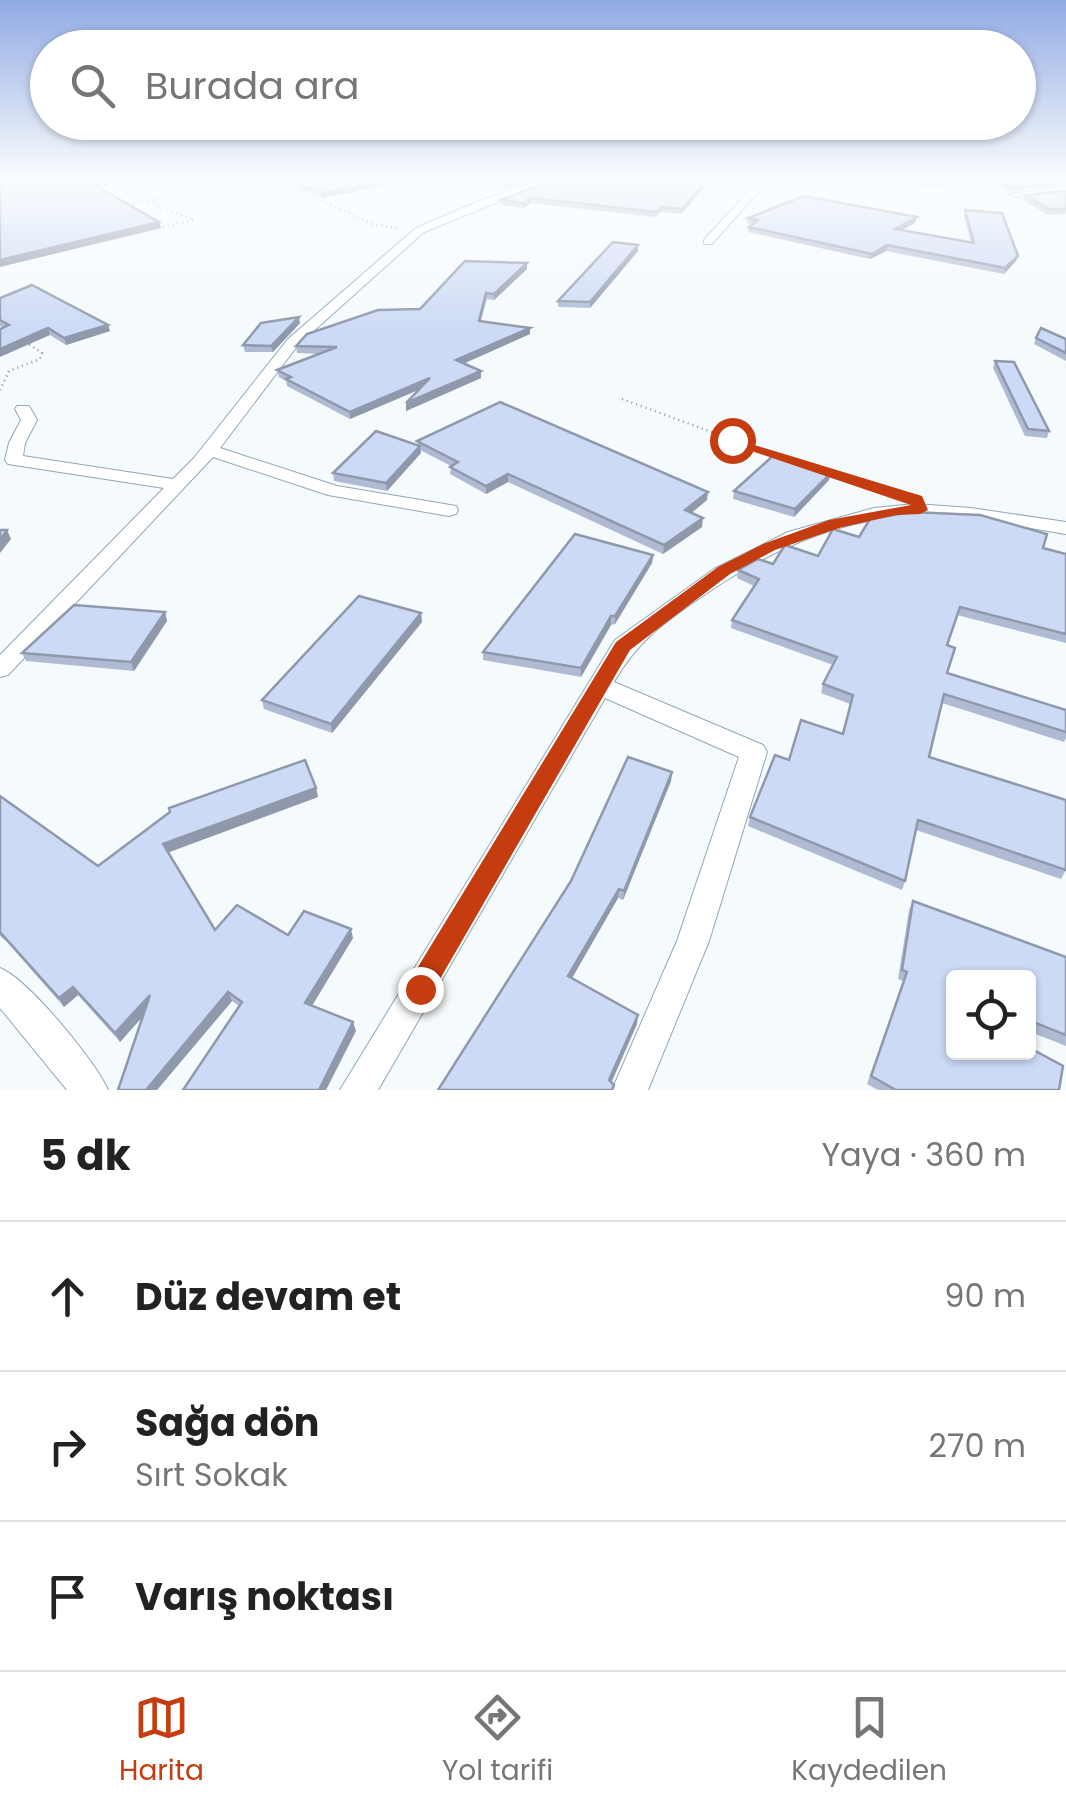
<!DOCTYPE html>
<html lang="tr">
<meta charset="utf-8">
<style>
:root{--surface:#fff;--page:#f2f2f2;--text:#222;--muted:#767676;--line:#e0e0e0;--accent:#c43c0f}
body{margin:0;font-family:Poppins,sans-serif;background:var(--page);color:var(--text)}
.controls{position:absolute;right:30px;bottom:30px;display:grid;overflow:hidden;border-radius:10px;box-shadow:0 2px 8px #0004}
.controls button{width:90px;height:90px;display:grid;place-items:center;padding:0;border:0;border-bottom:2px solid var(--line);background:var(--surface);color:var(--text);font:50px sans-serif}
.stop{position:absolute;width:30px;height:30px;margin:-22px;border:8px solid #c43c0f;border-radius:50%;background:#fff}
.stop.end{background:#c43c0f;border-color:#fff;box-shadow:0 2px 10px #0008}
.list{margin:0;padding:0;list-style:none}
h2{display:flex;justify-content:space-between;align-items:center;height:130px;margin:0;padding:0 40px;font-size:42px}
h2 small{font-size:32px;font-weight:400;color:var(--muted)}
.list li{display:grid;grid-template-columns:65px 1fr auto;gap:30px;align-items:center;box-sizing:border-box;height:150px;padding:0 40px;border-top:2px solid var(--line)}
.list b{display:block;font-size:38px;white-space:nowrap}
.list p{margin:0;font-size:32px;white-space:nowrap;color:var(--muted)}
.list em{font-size:32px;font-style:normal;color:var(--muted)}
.icon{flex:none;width:55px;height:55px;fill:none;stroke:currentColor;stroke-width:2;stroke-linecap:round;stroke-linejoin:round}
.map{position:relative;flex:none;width:1066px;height:1090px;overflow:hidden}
.search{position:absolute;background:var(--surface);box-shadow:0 2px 8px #0004;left:30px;right:30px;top:30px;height:110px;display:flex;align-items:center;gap:25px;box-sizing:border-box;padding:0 35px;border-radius:55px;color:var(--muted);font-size:38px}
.sheet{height:580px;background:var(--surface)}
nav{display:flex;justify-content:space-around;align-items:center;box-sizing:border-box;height:140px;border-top:2px solid var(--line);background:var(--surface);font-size:28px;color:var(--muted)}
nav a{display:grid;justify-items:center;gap:5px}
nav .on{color:var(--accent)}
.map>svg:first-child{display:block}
</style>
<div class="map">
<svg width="1066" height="1090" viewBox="0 0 1066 1090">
<rect width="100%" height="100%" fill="#f5fafd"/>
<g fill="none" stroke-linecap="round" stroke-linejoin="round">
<g stroke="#91a8b6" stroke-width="2">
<g id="minor">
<path d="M12,179H28L0,187V181Z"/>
<path d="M543,179H555L424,232L298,345L220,448L337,486L456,506L458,510L456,514L449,516L328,495L213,457L8,675L0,677V655L164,488L8,464L5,460L9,443L21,420L15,409L17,406H29L37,420L25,443L23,456L173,479L194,458L288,339L416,228L479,201Z"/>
<path d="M775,179H786L756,194L712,244H704V240L750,190Z"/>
<path d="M1066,186V192L1015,197L1010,194Z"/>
<path d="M915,504L971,508L1066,522V534C1023,527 980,518 936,516C852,512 775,547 707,593C667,620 638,640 614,682L763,745L767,752L709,941L648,1090H612L677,941L739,757L605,698L378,1090H340L615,640L714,569L788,532L874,508Z"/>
<path d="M0,968C28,979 96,1062 108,1090H67L0,1008Z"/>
</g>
</g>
<g stroke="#91989c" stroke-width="2.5" stroke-dasharray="1 4" stroke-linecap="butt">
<path d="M123,205L276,180L372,224L401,229"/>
<path d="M75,247L194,220L139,198L124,183"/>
<path d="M0,390L9,371L40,359L42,353L27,343"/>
<path d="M622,399L777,456"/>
<path d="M829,472L860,482"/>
</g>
<path stroke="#91989c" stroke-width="4" stroke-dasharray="2.5 8" stroke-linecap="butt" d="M852,479L902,495"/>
<use href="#minor" fill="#fff" fill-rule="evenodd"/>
</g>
<g fill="#b0bbd3">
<path d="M416,179L323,198L298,188L297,183Z"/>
<path d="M480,179H538L506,188Z"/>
<path d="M712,179L681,214L661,212L656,217L531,203L524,208L501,205V200Z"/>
<path d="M887,179H968L937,188L889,183Z"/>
<path d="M987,179H1066V184L1008,191Z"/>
<path d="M1066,191V214L1048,215L1023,200L1025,195Z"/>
<path d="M965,210L1016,261L1004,274L886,251L870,259L748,232L749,227L752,224L747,223L748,218L917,217L915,223L902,230L971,243L964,215Z"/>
<path d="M638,245V251L590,308L558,307V301Z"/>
<path d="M527,263V269L494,300L487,299L481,321L530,334L464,363L481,371V378L406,411L418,390L350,419L287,386L286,381L279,377L277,370L320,354L297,353L296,346L420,309Z"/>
<path d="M0,298L110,331L66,345L50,335L4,328L0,326Z"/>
<path d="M300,323L273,352H245L243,345Z"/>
<path d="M1036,338L1066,339V361L1034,344Z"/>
<path d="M995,361L1049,431L1047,438L1025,436L993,368Z"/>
<path d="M417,441L707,500L691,513L702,527L663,554L508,482L486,494L450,474L451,466L420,450L421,453L387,491L334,481L333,473L418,445Z"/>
<path d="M829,480L794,517L733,499L734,491Z"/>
<path d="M859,537L1043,548L1066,554V643L957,615L947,645V673L1066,710V738L1064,742L942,703L929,757L1066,870L1061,879L916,830L905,881L902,890L748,826L750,817L789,760L842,734L850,704L821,693L823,684L833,665L731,628L732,620L754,586L737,578L738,570L818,556Z"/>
<path d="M653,555L652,563L615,624L611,625L581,677L483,660V652Z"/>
<path d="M165,612L167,621L134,671L26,661L22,653Z"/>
<path d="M422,622L332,733L264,709L262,700Z"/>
<path d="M672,772L671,781L623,900L618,898L572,978L637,1024L611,1082L438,1090Z"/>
<path d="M316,788L318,797L168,852L215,930L353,938L312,1006L356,1031L239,1006L232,1001L157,1090H118L142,1017L120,1042L78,995L64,1007L7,942L0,936V796L98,866Z"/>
<path d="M913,901L1066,957V1046L1028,1031V978H954V1052L1059,1090H878L867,1084L903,981L898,979L909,910Z"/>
</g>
<g fill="#9099ac">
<path d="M110,179H124L125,181L92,188L91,183Z"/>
<path d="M393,179H416L323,198L322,193Z"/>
<path d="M521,179H538L506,188V183Z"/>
<path d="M708,179H712L681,214L682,209Z"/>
<path d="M953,179H968L937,188L939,183Z"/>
<path d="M1066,179V184L1008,191L1010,186Z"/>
<path d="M531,198V203L524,208V203Z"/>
<path d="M917,217L915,223L894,234L895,229Z"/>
<path d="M159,222L161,228L0,267V260Z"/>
<path d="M638,245V251L590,308V302Z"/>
<path d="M887,245L886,251L870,259L872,254Z"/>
<path d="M1018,256L1016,261L1004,274L1005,268Z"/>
<path d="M527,263V269L494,300V294Z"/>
<path d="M299,317L300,323L273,352L271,346Z"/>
<path d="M108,325L110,331L66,345L64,338Z"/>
<path d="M48,328L50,335L0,357V349Z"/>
<path d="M530,328V334L456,367V360Z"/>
<path d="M481,371V378L406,411V403Z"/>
<path d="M430,378V385L350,419V412Z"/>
<path d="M420,446L421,453L387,491L386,483Z"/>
<path d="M831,473L829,480L794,517L795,509Z"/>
<path d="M508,474V482L486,494V486Z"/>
<path d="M708,492L707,500L684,519L685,510Z"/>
<path d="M703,518L702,527L663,554L664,545Z"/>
<path d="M7,530L11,539L0,553V540Z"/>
<path d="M653,555L652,563L615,624V616Z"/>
<path d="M165,612L167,621L134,671L131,662Z"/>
<path d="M421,613L422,622L332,733L331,724Z"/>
<path d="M611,616V625L581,677V668Z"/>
<path d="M672,772L671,781L623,900L624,891Z"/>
<path d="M316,788L318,797L167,853L163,844Z"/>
<path d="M619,889L618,898L568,985V976Z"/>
<path d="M351,929L353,938L308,1012L305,1003Z"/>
<path d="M73,987L78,995L64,1007L59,998Z"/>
<path d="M228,992L232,1001L157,1090H146Z"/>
<path d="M150,995L154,1004L120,1042L115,1033Z"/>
<path d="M638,1015L637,1024L609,1088V1080Z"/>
<path d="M353,1022L356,1031L326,1090H319Z"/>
</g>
<g fill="#cddaf5" stroke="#9099ac" stroke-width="2.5">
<path d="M24,179H110L91,183L159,222L0,260V186Z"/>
<path d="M320,179H393L322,193L297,183Z"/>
<path d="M494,179H521L506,183Z"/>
<path d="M554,179H708L682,209L662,207L656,212L531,198L524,203L501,200Z"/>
<path d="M894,179H953L939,183Z"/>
<path d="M997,179H1066L1010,186Z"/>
<path d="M1066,191V209H1050L1025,195Z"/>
<path d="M804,196L917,217L895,229L974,243L965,210L1002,213L1018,256L1005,268L887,245L872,254L749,227L758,220L748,218Z"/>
<path d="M613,242L638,245L590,302L558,301Z"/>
<path d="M465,261L527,263L494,294L486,293L479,321L530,328L456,360L481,371L406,403L430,378L350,412L286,379L291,377L277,370L337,347L296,346L307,334L378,310L420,309Z"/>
<path d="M32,285L108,325L64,338L48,328L0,349V329L9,325L0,320V298Z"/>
<path d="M299,317L271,346L243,345L261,323Z"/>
<path d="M1041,328L1066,339V353L1036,338Z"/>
<path d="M995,361L1014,362L1049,431L1028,429Z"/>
<path d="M500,402L708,492L685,510L703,518L664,545L508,474L486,486L450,467L458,462L417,441Z"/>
<path d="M376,431L420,446L386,483L333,473Z"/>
<path d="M775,454L831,473L795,509L734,491Z"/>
<path d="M911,512L980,515L1047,534L1043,548L1066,554V634L960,607L947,645L955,648L947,673L1066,710V732L944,694L929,757L1066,800V870L918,820L905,881L750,817L775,755L789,760L801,720L843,734L853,695L823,684L837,657L732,620L759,579L738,570L758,559L773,564L785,545L818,556L833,529L859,537L870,519Z"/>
<path d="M0,530H7L0,540Z"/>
<path d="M575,534L653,555L615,616H611L581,668L483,652Z"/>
<path d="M359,596L421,613L331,724L262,700Z"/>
<path d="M74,605L165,612L131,662L22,653Z"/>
<path d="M628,757L672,772L624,891L619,889L568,976L638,1015L609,1080L614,1085L612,1090H438L571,881Z"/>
<path d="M305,760L316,788L163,844L215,930L237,905L288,935L304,911L351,929L305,1003L353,1022L319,1090H183L242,1002L228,992L146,1090H118L150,995L115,1033L73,987L59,998L0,932V796L98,866L170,812L169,808Z"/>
<path d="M913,901L1066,957V1035L1028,1020V978H954V1052H1028V1047L1063,1066L1059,1090H896L871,1076L907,972L902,970Z"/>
</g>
<linearGradient id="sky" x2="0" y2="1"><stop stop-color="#91aae4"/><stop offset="0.54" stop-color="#fafdfe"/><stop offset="1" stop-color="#fafdfe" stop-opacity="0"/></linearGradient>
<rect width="1066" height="331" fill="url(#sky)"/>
<path fill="#c43c0f" d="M728,437L922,496L928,510L920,514L896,515L839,528L775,550L730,574L630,650L429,998L420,1002L410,998L406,989L410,980L616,642L718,567L763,544L829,520L911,505L728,443Z"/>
</svg>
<div class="controls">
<button><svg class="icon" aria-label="locate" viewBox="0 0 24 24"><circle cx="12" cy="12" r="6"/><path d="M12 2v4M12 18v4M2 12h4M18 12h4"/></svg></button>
</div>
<div class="stop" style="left:732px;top:440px"></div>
<div class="stop end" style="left:420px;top:989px"></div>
<div class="search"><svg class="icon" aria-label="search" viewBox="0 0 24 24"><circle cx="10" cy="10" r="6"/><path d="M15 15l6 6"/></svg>Burada ara</div>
</div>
<section class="sheet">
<h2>5 dk<small>Yaya · 360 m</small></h2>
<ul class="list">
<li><svg class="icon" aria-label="ahead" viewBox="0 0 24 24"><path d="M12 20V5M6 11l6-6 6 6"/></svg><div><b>Düz devam et</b></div><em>90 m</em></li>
<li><svg class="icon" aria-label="right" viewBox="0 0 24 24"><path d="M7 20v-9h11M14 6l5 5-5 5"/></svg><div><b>Sağa dön</b><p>Sırt Sokak</p></div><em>270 m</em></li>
<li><svg class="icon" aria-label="arrive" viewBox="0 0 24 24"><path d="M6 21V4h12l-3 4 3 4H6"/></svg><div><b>Varış noktası</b></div></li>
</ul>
</section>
<nav>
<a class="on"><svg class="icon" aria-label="map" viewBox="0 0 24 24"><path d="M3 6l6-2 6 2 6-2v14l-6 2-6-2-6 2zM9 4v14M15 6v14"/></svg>Harita</a>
<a><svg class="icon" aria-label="directions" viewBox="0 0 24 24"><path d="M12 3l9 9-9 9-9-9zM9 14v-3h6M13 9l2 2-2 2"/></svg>Yol tarifi</a>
<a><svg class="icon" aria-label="saved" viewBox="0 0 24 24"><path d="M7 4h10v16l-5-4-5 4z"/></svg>Kaydedilen</a>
</nav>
